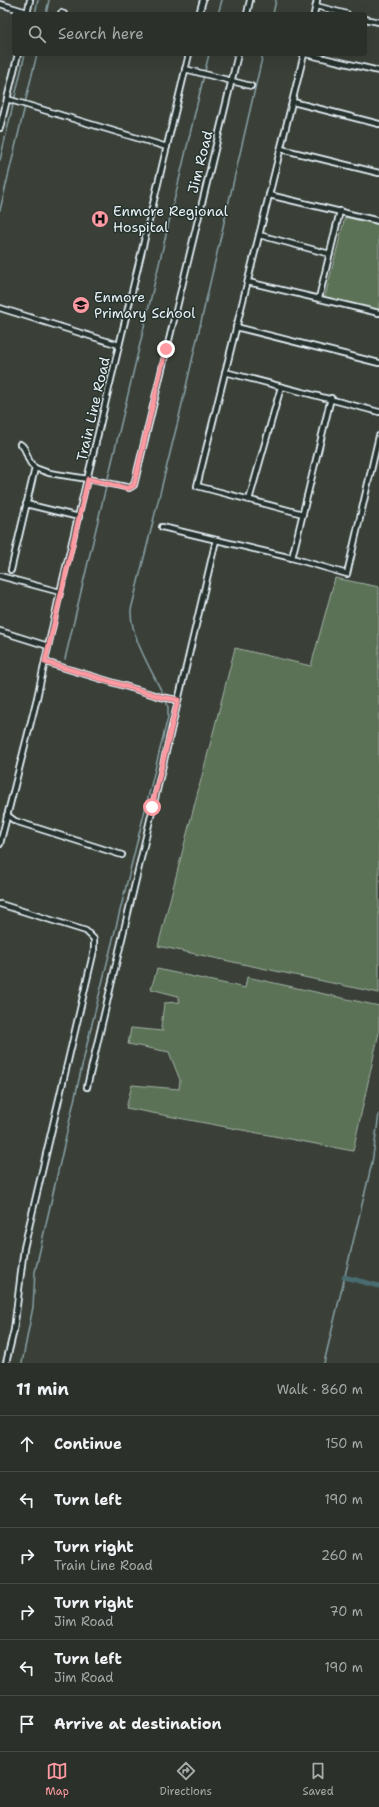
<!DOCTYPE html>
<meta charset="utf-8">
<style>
:root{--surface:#2c302a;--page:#383c36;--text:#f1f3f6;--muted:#a6a9a8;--line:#484b47;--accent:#ff9aa2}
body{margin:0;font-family:"Shantell Sans",sans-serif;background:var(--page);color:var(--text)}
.stop{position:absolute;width:12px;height:12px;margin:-9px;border:3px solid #ff9aa2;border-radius:50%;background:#fff}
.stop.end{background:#ff9aa2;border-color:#fff;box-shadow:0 1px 4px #0008}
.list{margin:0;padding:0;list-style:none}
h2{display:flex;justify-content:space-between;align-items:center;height:52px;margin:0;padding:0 16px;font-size:17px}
h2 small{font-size:13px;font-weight:400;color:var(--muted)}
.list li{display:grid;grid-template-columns:26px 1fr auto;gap:12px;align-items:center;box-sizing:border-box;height:56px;padding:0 16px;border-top:1px solid var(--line)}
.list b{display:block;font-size:15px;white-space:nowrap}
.list p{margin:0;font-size:13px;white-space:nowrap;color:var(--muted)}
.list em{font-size:13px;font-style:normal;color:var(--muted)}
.icon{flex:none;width:22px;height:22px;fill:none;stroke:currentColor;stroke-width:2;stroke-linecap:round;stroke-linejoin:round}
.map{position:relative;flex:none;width:379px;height:1363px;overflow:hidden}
.search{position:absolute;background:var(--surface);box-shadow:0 4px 16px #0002;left:12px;right:12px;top:12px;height:44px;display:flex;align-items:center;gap:10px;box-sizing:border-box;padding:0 14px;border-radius:4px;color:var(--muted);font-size:15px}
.sheet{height:388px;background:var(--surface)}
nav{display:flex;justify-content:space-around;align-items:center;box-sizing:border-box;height:56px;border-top:1px solid var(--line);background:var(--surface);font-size:11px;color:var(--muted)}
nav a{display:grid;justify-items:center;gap:2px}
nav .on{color:var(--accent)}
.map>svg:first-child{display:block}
</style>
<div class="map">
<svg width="379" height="1363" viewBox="0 0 379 1363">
<rect width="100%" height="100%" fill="#3a4038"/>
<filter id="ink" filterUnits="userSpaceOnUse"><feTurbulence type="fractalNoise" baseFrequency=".025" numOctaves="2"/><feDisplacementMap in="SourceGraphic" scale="8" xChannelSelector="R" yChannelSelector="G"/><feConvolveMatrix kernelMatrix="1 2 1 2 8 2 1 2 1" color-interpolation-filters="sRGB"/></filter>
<g filter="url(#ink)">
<g fill="#5c7256" stroke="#a2b2a7">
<path d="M345,217L379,225V313L324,300Z"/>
<path d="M335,578L379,587V993L158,946L235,648L311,666Z"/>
<path d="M157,969L245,988L247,977L379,1006V1032L353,1151L126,1108L132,1085L179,1089L180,1080L169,1052L128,1044L131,1028L163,1031L161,1028L164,1003L180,1002L178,996L151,989Z"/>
</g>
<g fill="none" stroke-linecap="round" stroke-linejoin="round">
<g stroke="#89a1a6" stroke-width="1.5">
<path d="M35,14L38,0"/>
<path d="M46,14L49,0"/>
<path d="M218,14L222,0"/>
<path d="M273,14L276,0"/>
<path d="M25,103L37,54"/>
<path d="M0,160L25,54"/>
<path d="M0,210L25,106"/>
<path d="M65,659L209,54"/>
<path d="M22,1363L33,1307L35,1272L88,1040L168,717V707L165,698C153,673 130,637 131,610L179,417L263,54"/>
<path d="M324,1363L372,1163L379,1114"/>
</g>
<path stroke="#496c70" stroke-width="5" d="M344,1277L379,1286"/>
<g stroke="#e8f1f8" stroke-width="8">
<g id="minor">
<path d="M0,4L27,12"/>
<path d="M316,6L347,14"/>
<path d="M61,13L64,14"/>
<path d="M27,14L30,0"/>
<path d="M199,14L203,0"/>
<path d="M247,14L250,0"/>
<path d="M314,14L317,0"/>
<path d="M365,19L379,22"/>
<path d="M306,54L379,71"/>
<path d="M185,69L251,86"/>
<path d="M7,99L167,147"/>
<path d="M293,102L379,124"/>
<path d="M0,128L18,54"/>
<path d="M281,149L379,173"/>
<path d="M269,195L379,221"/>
<path d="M259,235L330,254"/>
<path d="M248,282L379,313"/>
<path d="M319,298L340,211"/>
<path d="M0,308L119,345"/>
<path d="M236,327L379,363"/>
<path d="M225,372L379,412"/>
<path d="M35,468L49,473L88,479L126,487L129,488L134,485L238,54"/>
<path d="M249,500L281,387"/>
<path d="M26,504L79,517"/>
<path d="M303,514L197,486L304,54"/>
<path d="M162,527L292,558L347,574L379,436"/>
<path d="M292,558L331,398"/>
<path d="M11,570L35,468C25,461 29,449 20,444"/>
<path d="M0,576L60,592"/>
<path d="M0,631L48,646"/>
<path d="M45,662L161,697L178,700"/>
<path d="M7,815L15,821L122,855"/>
<path d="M0,844L37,698L60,592L189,54"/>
<path d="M0,904L86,931L94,939V950L24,1248L14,1330L6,1363"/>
<path d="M87,1087L216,540"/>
</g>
</g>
<use href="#minor" stroke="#26332d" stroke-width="4.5"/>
</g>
</g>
<g fill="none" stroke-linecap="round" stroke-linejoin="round" filter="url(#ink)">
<path stroke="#ff9aa2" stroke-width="5" d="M152,807L178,700L161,697L45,662L88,479L126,488H129L134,485L166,349"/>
</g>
<defs>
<g id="hospital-disc" transform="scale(0.9)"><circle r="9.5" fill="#ff9aa2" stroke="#26332d"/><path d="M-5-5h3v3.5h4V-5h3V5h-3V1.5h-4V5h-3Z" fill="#111"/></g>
<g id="school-disc" transform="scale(0.9)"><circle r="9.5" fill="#ff9aa2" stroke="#26332d"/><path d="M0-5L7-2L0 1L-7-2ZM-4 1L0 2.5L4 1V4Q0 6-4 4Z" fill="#111"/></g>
</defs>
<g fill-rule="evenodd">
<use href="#hospital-disc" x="100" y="219"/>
<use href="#school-disc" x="81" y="305"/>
</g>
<g text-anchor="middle" stroke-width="3" stroke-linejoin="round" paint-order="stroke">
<g font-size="14" fill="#e8f1f8" stroke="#26332d">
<text transform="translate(200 162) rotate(-76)" y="5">Jim Road</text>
<text transform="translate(93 409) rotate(-77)" y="5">Train Line Road</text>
</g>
<g font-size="14" fill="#e8f1f8" stroke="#26332d" text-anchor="start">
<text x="113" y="216">Enmore Regional<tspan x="113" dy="16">Hospital</tspan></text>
<text x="94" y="302">Enmore<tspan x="94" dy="16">Primary School</tspan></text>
</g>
</g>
</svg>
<div class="stop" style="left:152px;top:807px"></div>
<div class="stop end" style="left:166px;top:349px"></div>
<div class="search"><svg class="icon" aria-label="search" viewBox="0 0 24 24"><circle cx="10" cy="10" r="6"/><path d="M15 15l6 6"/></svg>Search here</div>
</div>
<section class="sheet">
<h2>11 min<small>Walk · 860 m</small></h2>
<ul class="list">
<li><svg class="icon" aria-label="ahead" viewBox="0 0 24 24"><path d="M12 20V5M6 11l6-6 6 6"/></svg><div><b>Continue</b></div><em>150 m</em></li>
<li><svg class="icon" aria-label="left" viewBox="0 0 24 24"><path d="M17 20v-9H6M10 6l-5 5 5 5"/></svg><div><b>Turn left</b></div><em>190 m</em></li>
<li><svg class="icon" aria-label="right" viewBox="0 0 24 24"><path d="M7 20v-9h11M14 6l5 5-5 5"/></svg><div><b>Turn right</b><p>Train Line Road</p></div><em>260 m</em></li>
<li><svg class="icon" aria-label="right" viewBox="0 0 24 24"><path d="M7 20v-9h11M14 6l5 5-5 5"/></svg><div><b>Turn right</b><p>Jim Road</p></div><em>70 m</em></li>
<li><svg class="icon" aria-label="left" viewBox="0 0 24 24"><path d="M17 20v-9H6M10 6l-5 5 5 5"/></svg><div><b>Turn left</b><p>Jim Road</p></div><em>190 m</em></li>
<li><svg class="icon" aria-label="arrive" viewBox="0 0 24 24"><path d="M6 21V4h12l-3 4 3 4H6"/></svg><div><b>Arrive at destination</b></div></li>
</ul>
</section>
<nav>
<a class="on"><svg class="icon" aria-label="map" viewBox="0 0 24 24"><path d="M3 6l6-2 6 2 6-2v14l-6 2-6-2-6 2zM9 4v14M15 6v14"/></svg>Map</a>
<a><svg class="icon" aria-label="directions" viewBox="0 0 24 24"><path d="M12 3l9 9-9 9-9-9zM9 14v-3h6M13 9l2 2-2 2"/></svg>Directions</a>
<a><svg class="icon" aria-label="saved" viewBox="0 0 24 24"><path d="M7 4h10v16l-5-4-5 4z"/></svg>Saved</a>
</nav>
